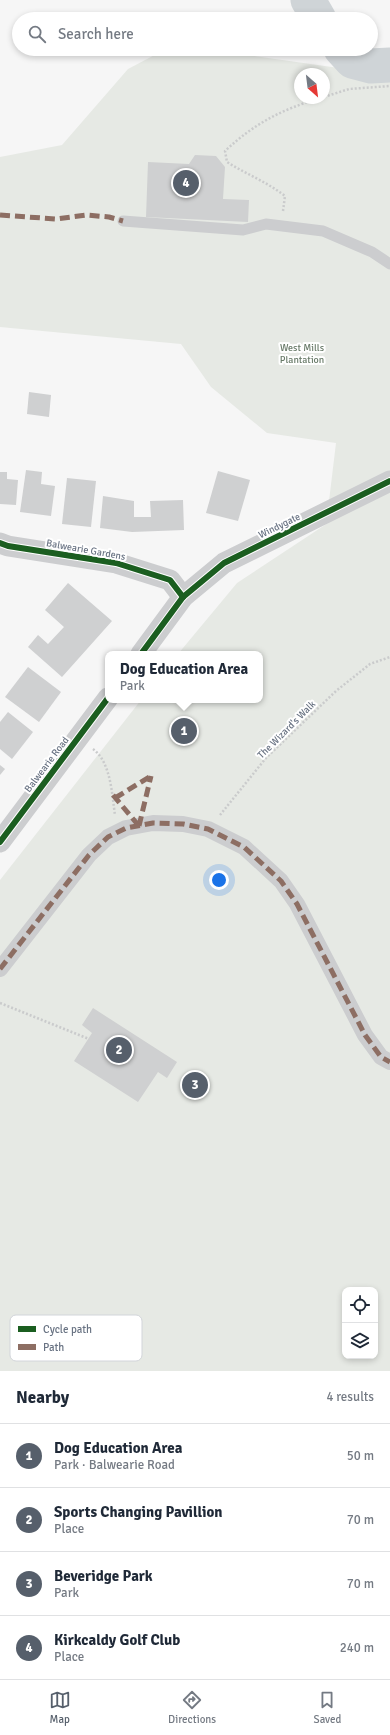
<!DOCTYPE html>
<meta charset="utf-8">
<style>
:root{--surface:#fff;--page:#f6f6f7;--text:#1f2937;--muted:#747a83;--line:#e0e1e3;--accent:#565f6b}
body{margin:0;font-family:Signika,sans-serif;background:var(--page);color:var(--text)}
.controls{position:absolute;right:12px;bottom:12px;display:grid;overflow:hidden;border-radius:8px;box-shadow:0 2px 6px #0003}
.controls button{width:36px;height:36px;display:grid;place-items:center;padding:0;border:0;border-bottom:1px solid var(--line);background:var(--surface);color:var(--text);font:20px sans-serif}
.compass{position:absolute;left:294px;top:68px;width:36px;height:36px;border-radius:50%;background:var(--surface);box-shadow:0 2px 6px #0003;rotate:152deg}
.you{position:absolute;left:219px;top:880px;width:14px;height:14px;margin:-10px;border:3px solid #fff;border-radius:50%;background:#1a73e8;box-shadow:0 0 0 6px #1a73e833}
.badge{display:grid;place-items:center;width:26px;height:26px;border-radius:50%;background:var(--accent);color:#fff;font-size:13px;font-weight:700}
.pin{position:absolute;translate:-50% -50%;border:2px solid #fff;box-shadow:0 1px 4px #0006}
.popup{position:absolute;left:105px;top:651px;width:158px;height:52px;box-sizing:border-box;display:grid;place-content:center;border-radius:8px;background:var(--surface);filter:drop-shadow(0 1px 3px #0005);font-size:13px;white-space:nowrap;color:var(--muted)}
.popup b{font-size:15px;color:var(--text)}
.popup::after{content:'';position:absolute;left:50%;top:100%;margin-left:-8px;border:8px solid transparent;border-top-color:var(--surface)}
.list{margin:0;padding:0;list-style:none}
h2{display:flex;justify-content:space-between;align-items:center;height:52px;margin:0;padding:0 16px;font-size:17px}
h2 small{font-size:13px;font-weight:400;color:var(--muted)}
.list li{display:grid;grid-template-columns:26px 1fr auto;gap:12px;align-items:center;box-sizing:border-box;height:64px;padding:0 16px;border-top:1px solid var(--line)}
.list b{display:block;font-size:15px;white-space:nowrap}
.list p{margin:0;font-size:13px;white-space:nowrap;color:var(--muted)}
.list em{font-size:13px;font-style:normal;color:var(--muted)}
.icon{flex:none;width:22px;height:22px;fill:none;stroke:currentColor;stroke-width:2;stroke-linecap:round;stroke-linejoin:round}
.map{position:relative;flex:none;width:390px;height:1371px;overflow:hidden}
.search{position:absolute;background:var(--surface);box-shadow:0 2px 6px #0003;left:12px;right:12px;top:12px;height:44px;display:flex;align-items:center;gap:10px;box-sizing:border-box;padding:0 14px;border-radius:22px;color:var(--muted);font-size:15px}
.sheet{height:308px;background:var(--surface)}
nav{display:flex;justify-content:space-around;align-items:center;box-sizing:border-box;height:56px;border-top:1px solid var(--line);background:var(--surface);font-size:11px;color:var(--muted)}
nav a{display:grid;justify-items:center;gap:2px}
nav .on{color:var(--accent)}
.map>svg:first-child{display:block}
</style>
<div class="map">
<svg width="390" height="1371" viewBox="0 0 390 1371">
<rect width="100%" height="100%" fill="#f6f6f6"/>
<path fill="#e6e9e4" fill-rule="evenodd" d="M166,49H205L353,70L390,53V1371H0V880L141,700H260V654H178L237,583L334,519L329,501L336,443L267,433L211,387L181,344L0,327V157L62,145L128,69ZM300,74H324V98H300ZM345,1290H375V1356H345Z"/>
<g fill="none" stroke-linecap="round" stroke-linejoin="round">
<g stroke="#cfd4d7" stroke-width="35">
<path d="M308,0L319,19"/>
<path d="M341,49L352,61L371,66L390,65"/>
</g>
</g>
<g fill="#cfd0d1">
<path d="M195,155L216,156L225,167L223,199L249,200L248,222L146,217L148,162L189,164Z"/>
<path d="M29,392L51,395L49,417L27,414Z"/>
<path d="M26,470L42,472L41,484L55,486L51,516L20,512Z"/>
<path d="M218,471L250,480L238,521L206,513Z"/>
<path d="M0,472H7V479L18,480L16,505L0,504Z"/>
<path d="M67,478L96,481L91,527L62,524Z"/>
<path d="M103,496L134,501V517H151L150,501L183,500L184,530L132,532L100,528Z"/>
<path d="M68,583L112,621L62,677L28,647L38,635L48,644L64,627L45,610Z"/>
<path d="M28,667L61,692L39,722L5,697Z"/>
<path d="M8,712L33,732L12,759L0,749V722Z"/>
<path d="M0,765L5,769L0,775Z"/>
<path d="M93,1008L177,1062L167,1078L158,1072L138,1102L74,1061L92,1033L82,1025Z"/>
</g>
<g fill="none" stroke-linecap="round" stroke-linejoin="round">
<g stroke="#cacbcc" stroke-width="2.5" stroke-dasharray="2 2" stroke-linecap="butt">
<path d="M324,97L349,89L390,86"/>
<path d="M283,211L285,196C267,182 246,174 227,162L225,151C255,123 281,110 320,98"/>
<path d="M93,749C111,762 112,795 115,815"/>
<path d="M220,815L266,758L336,691L370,664L390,657"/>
<path d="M0,1003L89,1039"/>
</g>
<path stroke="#cccdcf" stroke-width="11" d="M123,221L243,230L266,224L323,231L372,252L390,264"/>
<path stroke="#cccdcf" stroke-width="16" d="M0,969L89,855L108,837L126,828L153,823L183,824L208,829L244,847L281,881L297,904L365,1035L381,1057L390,1062"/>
<g stroke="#cccdcf" stroke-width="21">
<path d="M0,543L8,546L116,563L170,580L183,597"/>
<path d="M141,654L183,597L224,563L390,481"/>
<path d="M0,842L108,698"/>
</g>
<g stroke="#8d6e63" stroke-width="5" stroke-dasharray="10 5" stroke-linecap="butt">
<path d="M0,215L56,219L86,215L109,217L123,221"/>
<path d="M113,795L139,826"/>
<path d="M115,798L151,776"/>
<path d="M139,826L151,776"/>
<path d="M0,969L89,855L108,837L126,828L153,823L183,824L208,829L244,847L281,881L297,904L365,1035L381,1057L390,1062"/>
</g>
<g stroke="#fff" stroke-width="8">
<g id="cycleway">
<path d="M0,543L8,546L116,563L170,580L183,597"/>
<path d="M141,654L183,597L224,563L390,481"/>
<path d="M0,842L108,698"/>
</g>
</g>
<use href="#cycleway" stroke="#1b5e20" stroke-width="6"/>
</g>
<g text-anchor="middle" stroke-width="4" stroke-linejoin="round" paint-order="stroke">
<g font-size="10" fill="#687a68" stroke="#fff">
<text x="302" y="351">West Mills<tspan x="302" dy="12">Plantation</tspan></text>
</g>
<g font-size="10" fill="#697383" stroke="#fff">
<text transform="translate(279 525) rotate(-26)" y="4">Windygate</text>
<text transform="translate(86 549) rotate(10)" y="4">Balwearie Gardens</text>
<text transform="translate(286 729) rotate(-45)" y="4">The Wizard's Walk</text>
<text transform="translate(46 764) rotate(-53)" y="4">Balwearie Road</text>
</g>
</g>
<rect x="10" y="1315" width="132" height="46" rx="6" fill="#fff" stroke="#d2d5da" stroke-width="1"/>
<rect x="18" y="1326" width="18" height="6" fill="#1b5e20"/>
<rect x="18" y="1344" width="18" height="6" fill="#8d6e63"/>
<g font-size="11" fill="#697383">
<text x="43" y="1333">Cycle path</text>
<text x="43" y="1351">Path</text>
</g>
</svg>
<div class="controls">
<button><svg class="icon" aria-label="locate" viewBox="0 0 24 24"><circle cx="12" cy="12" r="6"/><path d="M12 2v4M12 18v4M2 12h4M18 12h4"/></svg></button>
<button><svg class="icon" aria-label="layers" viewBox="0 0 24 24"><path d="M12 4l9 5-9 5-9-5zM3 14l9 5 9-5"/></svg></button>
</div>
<svg class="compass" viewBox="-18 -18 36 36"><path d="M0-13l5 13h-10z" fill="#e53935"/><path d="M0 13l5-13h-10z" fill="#747a83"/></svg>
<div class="you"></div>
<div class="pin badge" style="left:184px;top:731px">1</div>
<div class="popup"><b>Dog Education Area</b>Park</div>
<div class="pin badge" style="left:119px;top:1050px">2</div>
<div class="pin badge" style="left:195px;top:1085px">3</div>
<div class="pin badge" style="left:186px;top:183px">4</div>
<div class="search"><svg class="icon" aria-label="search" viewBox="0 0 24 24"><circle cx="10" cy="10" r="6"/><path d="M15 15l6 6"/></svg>Search here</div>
</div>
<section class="sheet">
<h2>Nearby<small>4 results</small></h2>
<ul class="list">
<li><span class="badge">1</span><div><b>Dog Education Area</b><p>Park · Balwearie Road</p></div><em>50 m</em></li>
<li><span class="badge">2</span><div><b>Sports Changing Pavillion</b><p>Place</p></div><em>70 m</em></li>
<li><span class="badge">3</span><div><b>Beveridge Park</b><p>Park</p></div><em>70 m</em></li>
<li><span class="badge">4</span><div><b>Kirkcaldy Golf Club</b><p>Place</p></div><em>240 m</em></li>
</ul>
</section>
<nav>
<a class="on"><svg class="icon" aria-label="map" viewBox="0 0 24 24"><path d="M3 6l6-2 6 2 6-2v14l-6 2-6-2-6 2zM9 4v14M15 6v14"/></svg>Map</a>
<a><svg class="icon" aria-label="directions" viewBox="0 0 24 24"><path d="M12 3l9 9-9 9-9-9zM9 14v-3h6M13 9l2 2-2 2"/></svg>Directions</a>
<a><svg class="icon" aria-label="saved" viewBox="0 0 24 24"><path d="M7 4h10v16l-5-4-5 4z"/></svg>Saved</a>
</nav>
